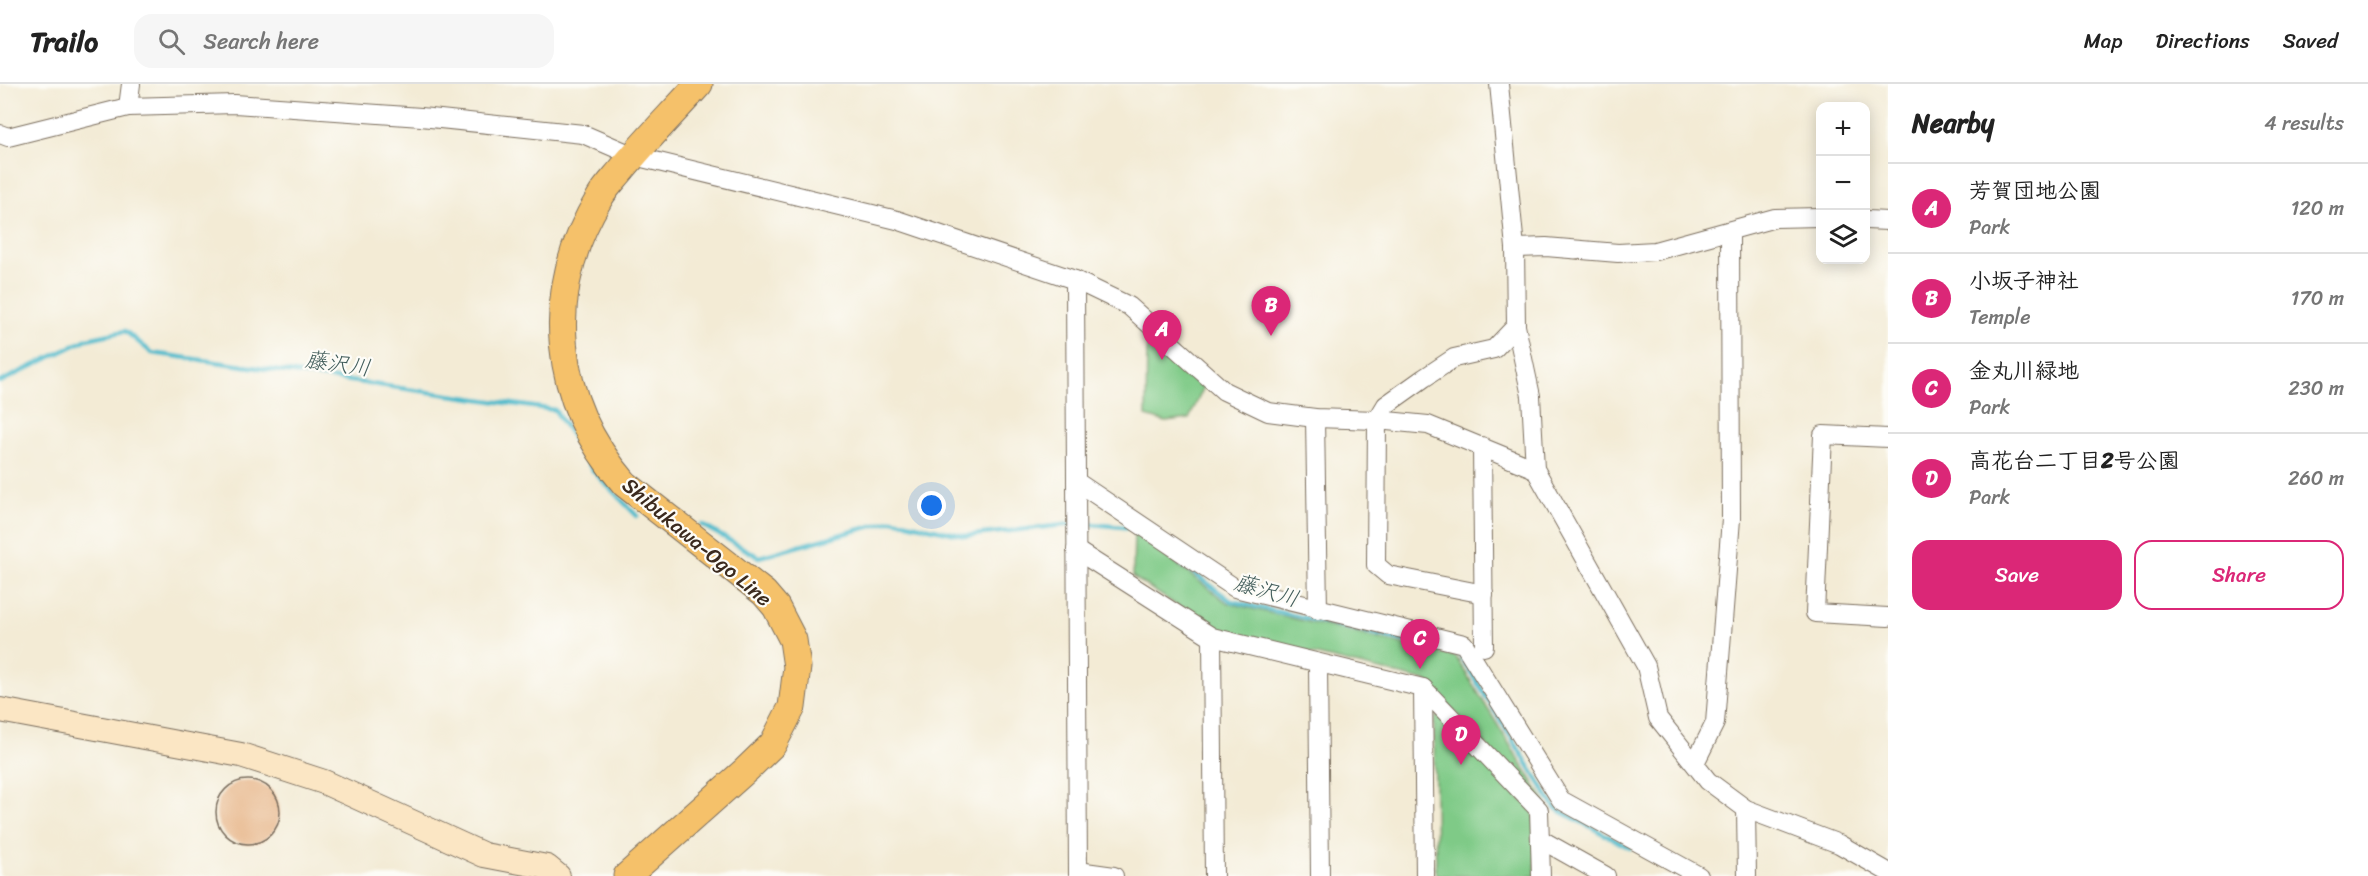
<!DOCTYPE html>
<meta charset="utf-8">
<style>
:root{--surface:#fff;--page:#f6f6f6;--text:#222;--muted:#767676;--line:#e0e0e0;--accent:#db2777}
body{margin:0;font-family:Sriracha,"Klee One",sans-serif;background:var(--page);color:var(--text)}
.controls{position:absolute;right:18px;top:18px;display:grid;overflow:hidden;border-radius:12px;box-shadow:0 3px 15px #0003}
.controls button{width:54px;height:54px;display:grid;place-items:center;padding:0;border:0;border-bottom:2px solid var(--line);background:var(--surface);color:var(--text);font:30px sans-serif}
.you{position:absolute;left:932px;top:422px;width:21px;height:21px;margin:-15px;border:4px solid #fff;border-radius:50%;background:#1a73e8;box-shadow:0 0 0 9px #1a73e833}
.badge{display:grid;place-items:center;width:39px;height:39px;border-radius:50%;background:var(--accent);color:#fff;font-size:20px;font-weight:700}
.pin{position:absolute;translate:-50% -50px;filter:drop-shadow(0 2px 3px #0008)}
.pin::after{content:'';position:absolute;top:32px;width:21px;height:18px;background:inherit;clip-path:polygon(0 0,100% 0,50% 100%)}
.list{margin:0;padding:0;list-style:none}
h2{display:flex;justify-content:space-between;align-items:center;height:78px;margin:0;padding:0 24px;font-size:26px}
h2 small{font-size:20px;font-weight:400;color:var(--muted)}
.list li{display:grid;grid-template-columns:39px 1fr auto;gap:18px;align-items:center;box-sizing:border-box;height:90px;padding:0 24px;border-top:2px solid var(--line)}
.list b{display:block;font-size:22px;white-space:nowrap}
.list p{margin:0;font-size:20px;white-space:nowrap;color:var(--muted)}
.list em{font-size:20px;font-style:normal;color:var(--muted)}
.actions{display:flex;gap:12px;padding:18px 24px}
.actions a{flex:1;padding:14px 0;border:2px solid var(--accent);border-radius:18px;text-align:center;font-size:21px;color:var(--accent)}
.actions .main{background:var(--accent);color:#fff}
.icon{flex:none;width:33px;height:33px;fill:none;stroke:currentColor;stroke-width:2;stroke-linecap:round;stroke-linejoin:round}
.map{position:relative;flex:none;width:1888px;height:792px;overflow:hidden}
header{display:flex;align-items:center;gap:36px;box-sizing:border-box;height:84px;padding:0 30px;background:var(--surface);border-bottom:2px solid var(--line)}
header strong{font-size:28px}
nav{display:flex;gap:33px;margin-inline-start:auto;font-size:21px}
.search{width:420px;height:54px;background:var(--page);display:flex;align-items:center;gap:15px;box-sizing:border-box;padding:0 21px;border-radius:18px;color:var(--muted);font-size:22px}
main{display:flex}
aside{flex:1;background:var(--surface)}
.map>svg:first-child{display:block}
</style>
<header>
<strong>Trailo</strong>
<div class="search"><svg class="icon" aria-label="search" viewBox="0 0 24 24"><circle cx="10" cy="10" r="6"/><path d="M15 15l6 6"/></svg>Search here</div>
<nav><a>Map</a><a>Directions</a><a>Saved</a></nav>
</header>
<main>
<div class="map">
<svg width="1888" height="792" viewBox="0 0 1888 792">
<rect width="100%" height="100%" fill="#fdfcf7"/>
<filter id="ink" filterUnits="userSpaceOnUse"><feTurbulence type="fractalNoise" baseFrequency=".0167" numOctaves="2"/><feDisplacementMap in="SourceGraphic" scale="12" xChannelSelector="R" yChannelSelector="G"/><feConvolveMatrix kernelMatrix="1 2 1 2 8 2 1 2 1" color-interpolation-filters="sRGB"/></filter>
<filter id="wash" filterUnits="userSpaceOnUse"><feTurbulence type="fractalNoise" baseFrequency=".008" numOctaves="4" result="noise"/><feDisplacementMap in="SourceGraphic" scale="24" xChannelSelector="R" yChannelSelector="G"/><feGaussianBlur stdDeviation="1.35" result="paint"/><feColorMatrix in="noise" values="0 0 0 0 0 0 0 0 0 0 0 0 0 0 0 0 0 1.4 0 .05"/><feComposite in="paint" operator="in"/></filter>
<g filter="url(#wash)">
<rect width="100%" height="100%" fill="#f3ebd5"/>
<g fill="#7fca87" stroke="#5d7a52" stroke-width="1.5">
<path d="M1147,254L1206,298L1189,335L1166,338L1146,332Z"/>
<path d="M1134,448L1228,519L1456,573L1545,718L1542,721L1426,597L1216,547L1133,493Z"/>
<path d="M1436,632L1442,633L1534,728L1535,792H1436L1434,639Z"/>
</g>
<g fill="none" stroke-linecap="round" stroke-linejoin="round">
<g stroke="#50bbcc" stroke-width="4.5">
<path d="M0,298L87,255L125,247L152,269L555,326L593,387L637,432"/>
<path d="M1082,439L1133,444"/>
<path d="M702,441L759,473L894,436L965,452L1073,440"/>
<path d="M1169,470L1231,517L1459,569L1555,724L1630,764"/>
</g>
</g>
<g id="blocks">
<circle fill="#e6b284" cx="248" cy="728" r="32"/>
</g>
</g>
<g filter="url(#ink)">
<use href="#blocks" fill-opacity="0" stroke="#7b6e5e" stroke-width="1.5"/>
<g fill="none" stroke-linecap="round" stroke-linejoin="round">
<g stroke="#7b6e5e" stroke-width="20">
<g id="street">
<path d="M1499,0L1515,164L1516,242L1531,312L1535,385L1646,582L1658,634L1708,697L1746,725L1839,760L1888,788"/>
<path d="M128,23L131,0"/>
<path d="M0,50L8,53L128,23L235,20L421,33L583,50L634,72L897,136L1075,196L1129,222L1224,307L1268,328L1315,334L1377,336L1428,341L1535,385"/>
<path d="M1866,136L1888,137"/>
<path d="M1515,164L1546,163L1618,169L1655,167L1775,134L1820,133"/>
<path d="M1075,196L1078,792"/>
<path d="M1315,334L1318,526"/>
<path d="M1888,354L1823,351L1815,529L1888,533"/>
<path d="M1482,362L1484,563"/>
<path d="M1077,398L1235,504L1464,560L1561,716L1699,792"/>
<path d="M1076,466L1212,553L1423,604L1425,792"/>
<path d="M1484,510L1388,491L1376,481L1377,336L1386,321L1424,294L1454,274L1494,265L1516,242"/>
<path d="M1212,553L1214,792"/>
<path d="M1318,579L1320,792"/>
<path d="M1423,604L1539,726L1541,792"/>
<path d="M1695,679L1715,639L1731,435L1730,147"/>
<path d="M1746,725L1747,792"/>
<path d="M1540,755L1606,792"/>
<path d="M1078,787L1114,792"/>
</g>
</g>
<g stroke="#7b6e5e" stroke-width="26">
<path id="secondary" d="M0,626L241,671L324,698L484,771L547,783L558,792"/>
</g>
<g stroke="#7b6e5e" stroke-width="29">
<path id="primary" d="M627,792L746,686L773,660L792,623L797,583L793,556L776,523L764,509L625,400C552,316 542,208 600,113C606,103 615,94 623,84C647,55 674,28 699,0"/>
</g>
<use href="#street" stroke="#fff" stroke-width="18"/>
<use href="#secondary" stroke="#fbe6c4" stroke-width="24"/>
<use href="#primary" stroke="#f5c16b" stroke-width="27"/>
</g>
</g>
<g text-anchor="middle" stroke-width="4.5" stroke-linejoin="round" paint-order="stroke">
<g font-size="21" fill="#3b2a1e" stroke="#fdfcf7">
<text transform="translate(697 458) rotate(40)" y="7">Shibukawa-Ogo Line</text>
</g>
<g font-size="22" font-style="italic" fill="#425d5b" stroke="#fdfcf7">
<text transform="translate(338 279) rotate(8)" y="8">藤沢川</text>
<text transform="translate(1267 506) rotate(16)" y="8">藤沢川</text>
</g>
</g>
</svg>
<div class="controls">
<button>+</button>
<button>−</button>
<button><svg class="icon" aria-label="layers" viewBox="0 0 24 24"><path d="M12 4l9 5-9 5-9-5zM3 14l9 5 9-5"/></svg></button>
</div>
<div class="you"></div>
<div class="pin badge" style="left:1162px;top:276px">A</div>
<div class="pin badge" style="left:1271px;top:252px">B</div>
<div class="pin badge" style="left:1420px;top:585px">C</div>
<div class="pin badge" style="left:1461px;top:681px">D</div>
</div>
<aside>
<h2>Nearby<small>4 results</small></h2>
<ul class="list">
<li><span class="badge">A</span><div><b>芳賀団地公園</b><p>Park</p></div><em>120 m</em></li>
<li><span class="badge">B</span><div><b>小坂子神社</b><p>Temple</p></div><em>170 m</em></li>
<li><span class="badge">C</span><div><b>金丸川緑地</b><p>Park</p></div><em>230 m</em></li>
<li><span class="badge">D</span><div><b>高花台二丁目2号公園</b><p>Park</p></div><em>260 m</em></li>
</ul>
<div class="actions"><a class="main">Save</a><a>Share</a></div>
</aside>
</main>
